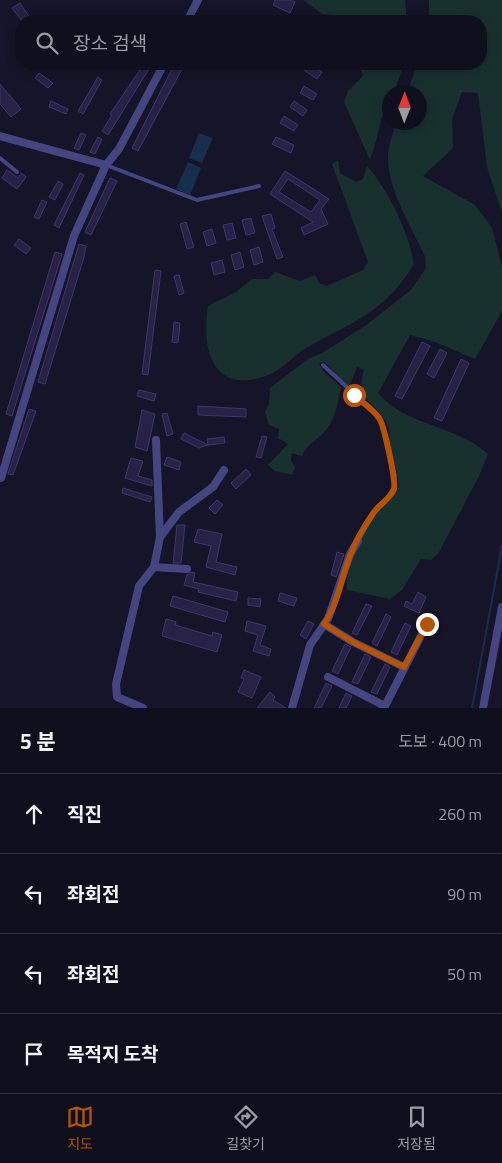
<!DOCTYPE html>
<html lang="ko">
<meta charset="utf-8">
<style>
:root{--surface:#100f1e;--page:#1e1d2b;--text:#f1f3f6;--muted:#9c9ca4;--line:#302f3c;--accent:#b45309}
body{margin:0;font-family:"Titillium Web","Noto Sans KR",sans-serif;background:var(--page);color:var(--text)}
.compass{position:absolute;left:382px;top:85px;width:45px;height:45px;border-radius:50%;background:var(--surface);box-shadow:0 2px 12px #0003;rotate:1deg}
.stop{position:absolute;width:15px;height:15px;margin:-11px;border:4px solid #b45309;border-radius:50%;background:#fff}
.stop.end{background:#b45309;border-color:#fff;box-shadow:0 1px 5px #0008}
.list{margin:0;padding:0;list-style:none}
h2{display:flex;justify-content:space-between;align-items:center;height:65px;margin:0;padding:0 20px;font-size:21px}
h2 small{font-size:16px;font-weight:400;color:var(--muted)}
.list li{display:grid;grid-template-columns:32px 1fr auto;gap:15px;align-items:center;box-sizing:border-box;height:80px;padding:0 20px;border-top:1px solid var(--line)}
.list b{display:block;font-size:19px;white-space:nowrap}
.list em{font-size:16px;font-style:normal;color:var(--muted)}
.icon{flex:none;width:28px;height:28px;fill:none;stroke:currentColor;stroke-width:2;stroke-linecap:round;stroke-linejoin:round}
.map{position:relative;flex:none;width:502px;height:708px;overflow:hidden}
.search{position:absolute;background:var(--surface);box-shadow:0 2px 12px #0003;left:15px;right:15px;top:15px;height:55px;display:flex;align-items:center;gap:12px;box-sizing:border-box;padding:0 18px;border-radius:20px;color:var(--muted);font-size:19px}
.sheet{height:385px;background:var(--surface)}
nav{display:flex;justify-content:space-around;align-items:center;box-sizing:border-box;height:70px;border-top:1px solid var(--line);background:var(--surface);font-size:14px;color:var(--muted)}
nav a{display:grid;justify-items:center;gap:2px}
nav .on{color:var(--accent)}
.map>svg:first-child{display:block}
</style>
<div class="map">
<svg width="502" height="708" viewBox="0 0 502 708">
<rect width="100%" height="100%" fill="#161428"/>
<g fill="#18312f">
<path d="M303,0H405L407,21H352L350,17L322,14Z"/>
<path d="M429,0H502V213L487,167L478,93L462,92L452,119L453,148L423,176L475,205L492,228L502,267V311L475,359L435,342L410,335L378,393C405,426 457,425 488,454L479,476L438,554L431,560L421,559L402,590L390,599L347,590C345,564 360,535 376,514C384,504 392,497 399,486C397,474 395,464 391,453C388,446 390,437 389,430C382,404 353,402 364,370L357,367L351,382L347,386L325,362L319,363L324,372L341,387C338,402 336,418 326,430C318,440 307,443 302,456L292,453L291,460L295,467L292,475L275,471L268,465L288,444L278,438L279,429L269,425L265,412L269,403L270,388L308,359L322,353L365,326L411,290L426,268L425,256C412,228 387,188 388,157C388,146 393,133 396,123L420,122V92H407L417,64H481V21H429Z"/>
<path d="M363,64H404L394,92H390C390,103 384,110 381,120C378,134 375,146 370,160L344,102L348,91L363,76L360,68Z"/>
<path d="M338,160L340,173L356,182L363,179L367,166C387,188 410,234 414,265C405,277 397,290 385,300C364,320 335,331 310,346C294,354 283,370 266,376C212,395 201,348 208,306L236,292L252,279H268L275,272L300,281L315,275L320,284L327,286L363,270L368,262L332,164Z"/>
</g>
<g fill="#182f4c">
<path d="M199,133L213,138L202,163L189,158Z"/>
<path d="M188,162L201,168L190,195L176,189Z"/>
</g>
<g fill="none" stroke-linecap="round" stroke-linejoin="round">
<path stroke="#182f4c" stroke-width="2" d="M472,708L502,546"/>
</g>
<g fill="#282246" stroke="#3f376f" fill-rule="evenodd">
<path d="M275,0H291L295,2L290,13L273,5Z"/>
<path d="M20,3L32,21H22L12,8Z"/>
<path d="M144,64H152L108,135L102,131L112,115L110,114Z"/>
<path d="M304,64H309L322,72L317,79L301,68Z"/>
<path d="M174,65L182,69L138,151L132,148Z"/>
<path d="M39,73L53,83L48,88L35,78Z"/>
<path d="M98,77L102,80L83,114L78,111Z"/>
<path d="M0,84L21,109L11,117L0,104Z"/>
<path d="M304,86L317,94L313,100L300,93Z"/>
<path d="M51,101L68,109L66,114L49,107Z"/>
<path d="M294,101L307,110L303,116L290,107Z"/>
<path d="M284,116L298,125L294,131L280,123Z"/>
<path d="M81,133L86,135L79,150L74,148Z"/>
<path d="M98,137L102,139L95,154L90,152Z"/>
<path d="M276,137L294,145L291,153L272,144Z"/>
<path d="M7,170L18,178L21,173L26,177L17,189L2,178Z"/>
<path d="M285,171L329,199L321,209L328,224L304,235L301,228L313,222L270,194ZM288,179L320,200L311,212L279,192Z"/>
<path d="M80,173L84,175L59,228L54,225Z"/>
<path d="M110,178L117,181L91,235L85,232Z"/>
<path d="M58,181L63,184L55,200L49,197Z"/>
<path d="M42,200L47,202L39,219L34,217Z"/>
<path d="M271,214L275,228L272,229L283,257L277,259L262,216Z"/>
<path d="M251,218L255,233L246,235L242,220Z"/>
<path d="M186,222L194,247L187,249L180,224Z"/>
<path d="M232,223L236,238L227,240L223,225Z"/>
<path d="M212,229L216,243L207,246L203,232Z"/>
<path d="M19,239L31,248L26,254L14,245Z"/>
<path d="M79,244L86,246L84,257L45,384L38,382Z"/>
<path d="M259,247L263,262L254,265L250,250Z"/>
<path d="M55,252L62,254L12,416L6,414Z"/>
<path d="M240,252L244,267L235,270L231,255Z"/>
<path d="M222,260L225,272L214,275L211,263Z"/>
<path d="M155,270L161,271L148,375L142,374Z"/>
<path d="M179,275L184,293L179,295L174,276Z"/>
<path d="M174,322L180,323L178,343L172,342Z"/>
<path d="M422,342L430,346L402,399L395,396Z"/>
<path d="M440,349L447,353L434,378L427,374Z"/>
<path d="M461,359L469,363L442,421L434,418Z"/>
<path d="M139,390L156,394L154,401L137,396Z"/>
<path d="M198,406L246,409V417L198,415Z"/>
<path d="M29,409L36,411L13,475L8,474Z"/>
<path d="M142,410L155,414L147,451L135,447Z"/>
<path d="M167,413L173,434L167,436L162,414Z"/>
<path d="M184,433L208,445L199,448L181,439Z"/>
<path d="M262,436L267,437L261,458L256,457Z"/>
<path d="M224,437L225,443L208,445L207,439Z"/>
<path d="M167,457L181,462L179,470L164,465Z"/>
<path d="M131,458L143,461L138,476L152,480V486L125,478Z"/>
<path d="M246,469L251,475L236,489L231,483Z"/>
<path d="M123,488L152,497L150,502L122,493Z"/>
<path d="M217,500L223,505L215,514L209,508Z"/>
<path d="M177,525H185L181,563H173Z"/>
<path d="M198,529L222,534L216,562L237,567L235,575L206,567L211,546L194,542Z"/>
<path d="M337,552L344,554L336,577L331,575Z"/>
<path d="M191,572L195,573L193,582L238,592L236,601L198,592L199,589L184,585L187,575Z"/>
<path d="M418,592L426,597L419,613L404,606L406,601L412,604Z"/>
<path d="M280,593L297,598L294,606L278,601Z"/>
<path d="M173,596L228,612L225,622L170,606Z"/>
<path d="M248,598L261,599L260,607L248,605Z"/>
<path d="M366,604L372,606L357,635L352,633Z"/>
<path d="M386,614L391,617L377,646L372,643Z"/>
<path d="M166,619L176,622L175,625L212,636L213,632L222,635L217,652L162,636Z"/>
<path d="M247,621L266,626L260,645L271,649L269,656L253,651L258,635L245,631Z"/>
<path d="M308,621L314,624L306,639L300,635Z"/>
<path d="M405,623L411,626L397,655L391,652Z"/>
<path d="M345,644L351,647L338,674L332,671Z"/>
<path d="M365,654L371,657L358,684L352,682Z"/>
<path d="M385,664L390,667L377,694L371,692Z"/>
<path d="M244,670L261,677L252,698L238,692L244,679L241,678Z"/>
<path d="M326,683L332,686L321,708H314Z"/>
<path d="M270,692L275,697L273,700L286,708H257Z"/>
<path d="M346,693L352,696L346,708H339Z"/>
</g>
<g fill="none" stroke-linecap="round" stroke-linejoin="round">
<g stroke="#454681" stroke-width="4">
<path d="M0,158L17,172"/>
<path d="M106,165L197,200L259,186"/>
<path d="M323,365L380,418L395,476L394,487L389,497L374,513L358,541"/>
</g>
<g stroke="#454681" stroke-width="8">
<path d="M187,21L198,0"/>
<path d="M0,136L106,165L119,149L164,64"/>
<path d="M1,478L74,236L106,165"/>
<path d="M160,537L179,512L213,487L224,470"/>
<path d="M154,567L187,569"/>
<path d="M324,624L353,642L404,667"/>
<path d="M328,677L385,706"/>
<path d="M143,708L117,697L116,684L139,586L154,567L160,537L156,440"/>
<path d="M292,708L310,645L328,619L350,554L358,541"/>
<path d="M384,708L427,624"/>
<path d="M483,708L502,607"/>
</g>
</g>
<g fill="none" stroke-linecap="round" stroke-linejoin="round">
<path stroke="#b45309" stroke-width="6" d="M354,395C362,402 373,409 379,418C384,424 396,481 394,489C390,499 380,504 374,512C365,525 355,542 350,556C341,578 338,604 324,624L353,642L404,667L427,624"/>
</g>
</svg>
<svg class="compass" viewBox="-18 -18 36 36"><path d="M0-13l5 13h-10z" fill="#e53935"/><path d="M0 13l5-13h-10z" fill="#9c9ca4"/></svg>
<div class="stop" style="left:354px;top:395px"></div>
<div class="stop end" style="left:427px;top:624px"></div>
<div class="search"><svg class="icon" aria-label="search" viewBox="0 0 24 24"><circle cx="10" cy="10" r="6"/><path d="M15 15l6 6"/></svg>장소 검색</div>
</div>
<section class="sheet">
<h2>5 분<small>도보 · 400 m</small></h2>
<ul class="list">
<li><svg class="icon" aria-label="ahead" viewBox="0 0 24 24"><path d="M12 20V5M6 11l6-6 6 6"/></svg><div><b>직진</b></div><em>260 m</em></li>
<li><svg class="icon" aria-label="left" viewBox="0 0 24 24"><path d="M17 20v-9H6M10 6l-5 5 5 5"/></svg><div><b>좌회전</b></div><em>90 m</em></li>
<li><svg class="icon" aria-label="left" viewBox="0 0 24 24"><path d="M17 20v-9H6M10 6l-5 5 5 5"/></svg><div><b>좌회전</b></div><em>50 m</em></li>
<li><svg class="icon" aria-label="arrive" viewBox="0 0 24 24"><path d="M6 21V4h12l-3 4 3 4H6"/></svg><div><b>목적지 도착</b></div></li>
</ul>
</section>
<nav>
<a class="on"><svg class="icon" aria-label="map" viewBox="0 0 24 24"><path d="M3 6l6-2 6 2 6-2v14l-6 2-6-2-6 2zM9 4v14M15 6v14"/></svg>지도</a>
<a><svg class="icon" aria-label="directions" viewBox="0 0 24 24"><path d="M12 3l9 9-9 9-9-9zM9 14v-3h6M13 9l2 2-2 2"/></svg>길찾기</a>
<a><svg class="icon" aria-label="saved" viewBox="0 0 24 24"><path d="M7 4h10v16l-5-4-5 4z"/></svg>저장됨</a>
</nav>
